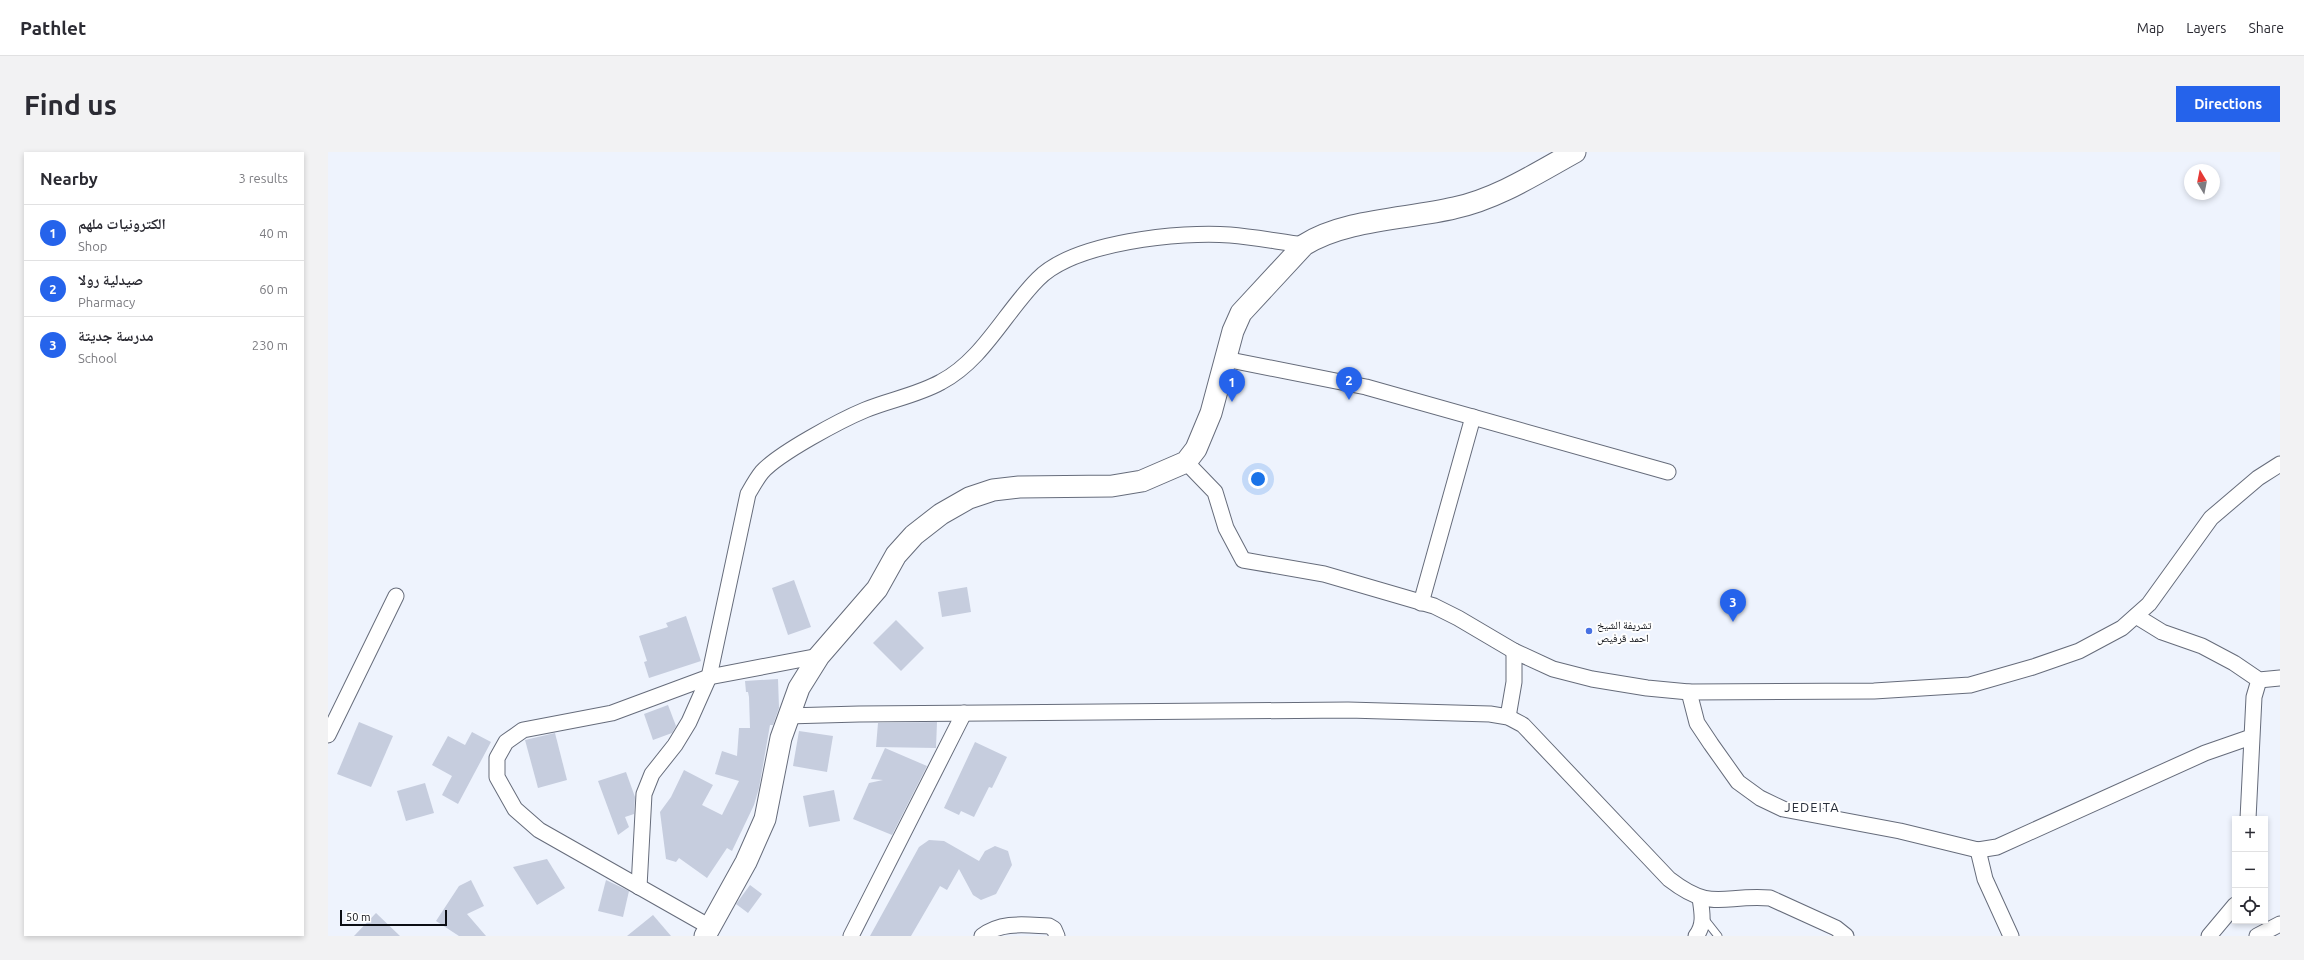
<!DOCTYPE html>
<meta charset="utf-8">
<style>
:root{--surface:#fff;--page:#f2f2f3;--text:#2b2b33;--muted:#7c7c81;--line:#e1e1e2;--accent:#2563eb}
body{margin:0;font-family:Ubuntu,"Noto Naskh Arabic",sans-serif;background:var(--page);color:var(--text)}
.controls{position:absolute;right:12px;bottom:12px;display:grid;overflow:hidden;border-radius:0px;box-shadow:0 2px 6px #0003}
.controls button{width:36px;height:36px;display:grid;place-items:center;padding:0;border:0;border-bottom:1px solid var(--line);background:var(--surface);color:var(--text);font:20px sans-serif}
.compass{position:absolute;left:1856px;top:12px;width:36px;height:36px;border-radius:50%;background:var(--surface);box-shadow:0 2px 6px #0003;rotate:350deg}
.scale{position:absolute;left:12px;bottom:10px;width:107px;box-sizing:border-box;padding-left:4px;border:2px solid #0c0e14;border-top:0;font-size:11px;line-height:14px;white-space:nowrap;color:#0c0e14;-webkit-text-stroke:3px #fff;paint-order:stroke}
.you{position:absolute;left:930px;top:327px;width:14px;height:14px;margin:-10px;border:3px solid #fff;border-radius:50%;background:#1a73e8;box-shadow:0 0 0 6px #1a73e833}
.badge{display:grid;place-items:center;width:26px;height:26px;border-radius:50%;background:var(--accent);color:#fff;font-size:13px;font-weight:700}
.pin{position:absolute;translate:-50% -33px;filter:drop-shadow(0 1px 2px #0008)}
.pin::after{content:'';position:absolute;top:21px;width:14px;height:12px;background:inherit;clip-path:polygon(0 0,100% 0,50% 100%)}
.list{margin:0;padding:0;list-style:none}
h2{display:flex;justify-content:space-between;align-items:center;height:52px;margin:0;padding:0 16px;font-size:17px}
h2 small{font-size:13px;font-weight:400;color:var(--muted)}
.list li{display:grid;grid-template-columns:26px 1fr auto;gap:12px;align-items:center;box-sizing:border-box;height:56px;padding:0 16px;border-top:1px solid var(--line)}
.list b{display:block;font-size:15px;white-space:nowrap}
.list p{margin:0;font-size:13px;white-space:nowrap;color:var(--muted)}
.list em{font-size:13px;font-style:normal;color:var(--muted)}
.icon{flex:none;width:22px;height:22px;fill:none;stroke:currentColor;stroke-width:2;stroke-linecap:round;stroke-linejoin:round}
.map{position:relative;flex:none;width:1952px;height:784px;overflow:hidden;border-radius:0px}
header{display:flex;align-items:center;gap:24px;box-sizing:border-box;height:56px;padding:0 20px;background:var(--surface);border-bottom:1px solid var(--line)}
header strong{font-size:19px}
nav{display:flex;gap:22px;margin-inline-start:auto;font-size:14px}
.intro{display:flex;align-items:center;justify-content:space-between;box-sizing:border-box;height:96px;padding:0 24px}
h1{margin:0;font-size:28px}
.button{padding:10px 18px;border-radius:0px;background:var(--accent);color:#fff;font-size:14px;font-weight:700}
main{display:flex;gap:24px;padding:0 24px}
aside{flex:1;background:var(--surface);border-radius:0px;box-shadow:0 2px 6px #0003}
.map>svg:first-child{display:block}
</style>
<header>
<strong>Pathlet</strong>
<nav><a>Map</a><a>Layers</a><a>Share</a></nav>
</header>
<div class="intro"><h1>Find us</h1><a class="button">Directions</a></div>
<main>
<aside>
<h2>Nearby<small>3 results</small></h2>
<ul class="list">
<li><span class="badge">1</span><div><b>الكترونيات ملهم</b><p>Shop</p></div><em>40 m</em></li>
<li><span class="badge">2</span><div><b>صيدلية رولا</b><p>Pharmacy</p></div><em>60 m</em></li>
<li><span class="badge">3</span><div><b>مدرسة جديتة</b><p>School</p></div><em>230 m</em></li>
</ul>
</aside>
<div class="map">
<svg width="1952" height="784" viewBox="0 0 1952 784">
<rect width="100%" height="100%" fill="#eef3fd"/>
<g fill="#c6cdde">
<path d="M466,428L483,475L460,483L444,436Z"/>
<path d="M639,435L643,460L614,465L610,440Z"/>
<path d="M358,464L373,509L321,526L316,510L319,509L311,484L340,475L338,471Z"/>
<path d="M568,468L596,496L573,519L545,491Z"/>
<path d="M450,527L451,556L445,573H442L431,636L426,653L404,699L399,696L379,726L351,706L348,710L338,707L332,660L343,645L356,618L385,633L374,653L394,663L411,629L387,622L394,599L409,604L411,576H422L421,545L420,540H418L417,529Z"/>
<path d="M340,553L348,574L344,581L325,588L316,562Z"/>
<path d="M31,570L65,584L43,635L9,622Z"/>
<path d="M609,570L608,596L548,595L550,571Z"/>
<path d="M471,579L505,584L499,620L465,614Z"/>
<path d="M144,580L163,590L130,652L114,643L124,624L104,613L120,584L137,593Z"/>
<path d="M227,581L239,628L210,636L197,588Z"/>
<path d="M647,590L679,605L664,636L661,635L646,665L633,659L631,663L616,656Z"/>
<path d="M557,596L599,614L564,683L525,667L541,631L555,628L543,627Z"/>
<path d="M298,620L307,645L306,662L297,665L301,675L290,683L270,629Z"/>
<path d="M97,631L106,661L78,669L69,639Z"/>
<path d="M506,638L512,669L481,675L475,644Z"/>
<path d="M601,688L616,689L651,709L657,699L667,694L680,699L684,713L668,742L653,748L645,743L631,717L619,738L612,734L583,784H542L591,695Z"/>
<path d="M219,707L237,736L209,753L185,715Z"/>
<path d="M143,728L156,754L139,762L158,784H131L108,769L131,734Z"/>
<path d="M278,728L301,739L295,765L270,759Z"/>
<path d="M422,733L434,742L420,761L408,752Z"/>
<path d="M48,761L72,784H26Z"/>
<path d="M325,763L343,784H299Z"/>
</g>
<g fill="none" stroke-linecap="round" stroke-linejoin="round">
<g stroke="#666c7b" stroke-width="9">
<path id="lane" d="M1375,765L1390,784"/>
</g>
<g stroke="#666c7b" stroke-width="17">
<g id="street">
<path d="M897,207L1038,235L1340,320"/>
<path d="M858,310L887,340L898,376L915,408L996,422L1106,454L1130,466L1186,499"/>
<path d="M1093,451L1145,265"/>
<path d="M1808,464L1834,480L1874,494L1906,511L1931,528L1952,526"/>
<path d="M1361,540L1369,571L1383,592L1410,630L1432,646L1455,657L1572,679L1650,698L1669,695L1877,601L1923,585"/>
<path d="M459,564L531,562L1020,558L1162,562L1180,565L1195,573L1341,727C1385,761 1394,742 1442,746L1508,776L1518,784"/>
<path d="M1180,565L1186,530V499L1225,517L1264,527L1319,536L1361,540L1546,539L1642,533L1705,515L1751,499L1794,476L1821,452L1883,366L1930,326L1952,312"/>
<path d="M0,583L68,444"/>
<path d="M1920,667L1926,545L1931,528"/>
<path d="M1650,698L1657,727L1683,784"/>
<path d="M311,735L316,642L324,622L347,593L361,570L381,525L420,342C424,335 429,326 434,320C451,301 513,268 537,258C561,248 590,243 613,230C655,208 677,160 710,127C746,90 853,79 902,83C927,85 952,90 976,93"/>
<path d="M382,775L211,678L187,657L169,625V606L178,590L195,578L284,561L381,525L491,504"/>
<path d="M523,784L636,561"/>
<path d="M654,784C674,769 697,773 721,774L726,777L729,784"/>
<path d="M1368,784C1377,773 1374,760 1372,746"/>
<path d="M1881,784L1907,753"/>
<path d="M1929,784L1952,772"/>
</g>
</g>
<g stroke="#666c7b" stroke-width="23">
<path id="secondary" d="M377,784L418,710L437,667L453,586L471,536L491,504L549,437L568,403L586,383L613,362L641,346L665,338L691,335L784,334L814,329L858,310L868,297L883,261L905,179L913,161L976,93C1017,67 1080,67 1126,56C1169,47 1209,21 1247,0"/>
</g>
<use href="#lane" stroke="#fff" stroke-width="7"/>
<use href="#street" stroke="#fff" stroke-width="15"/>
<use href="#secondary" stroke="#fff" stroke-width="21"/>
</g>
<circle fill="#4871e3" stroke="#fff" stroke-width="1.5" cx="1261" cy="479" r="4"/>
<g text-anchor="middle" stroke-width="4" stroke-linejoin="round" paint-order="stroke">
<g font-size="11" fill="#0c0e14" stroke="#fff" text-anchor="start">
<text x="1269" y="477">تشريفة الشيخ<tspan x="1269" dy="13">احمد قرفيص</tspan></text>
</g>
<g font-size="13" letter-spacing="1" fill="#282e3a" stroke="#fff">
<text x="1484" y="660">JEDEITA</text>
</g>
</g>
</svg>
<div class="controls">
<button>+</button>
<button>−</button>
<button><svg class="icon" aria-label="locate" viewBox="0 0 24 24"><circle cx="12" cy="12" r="6"/><path d="M12 2v4M12 18v4M2 12h4M18 12h4"/></svg></button>
</div>
<svg class="compass" viewBox="-18 -18 36 36"><path d="M0-13l5 13h-10z" fill="#e53935"/><path d="M0 13l5-13h-10z" fill="#7c7c81"/></svg>
<div class="scale">50 m</div>
<div class="you"></div>
<div class="pin badge" style="left:904px;top:250px">1</div>
<div class="pin badge" style="left:1021px;top:248px">2</div>
<div class="pin badge" style="left:1405px;top:470px">3</div>
</div>
</main>
